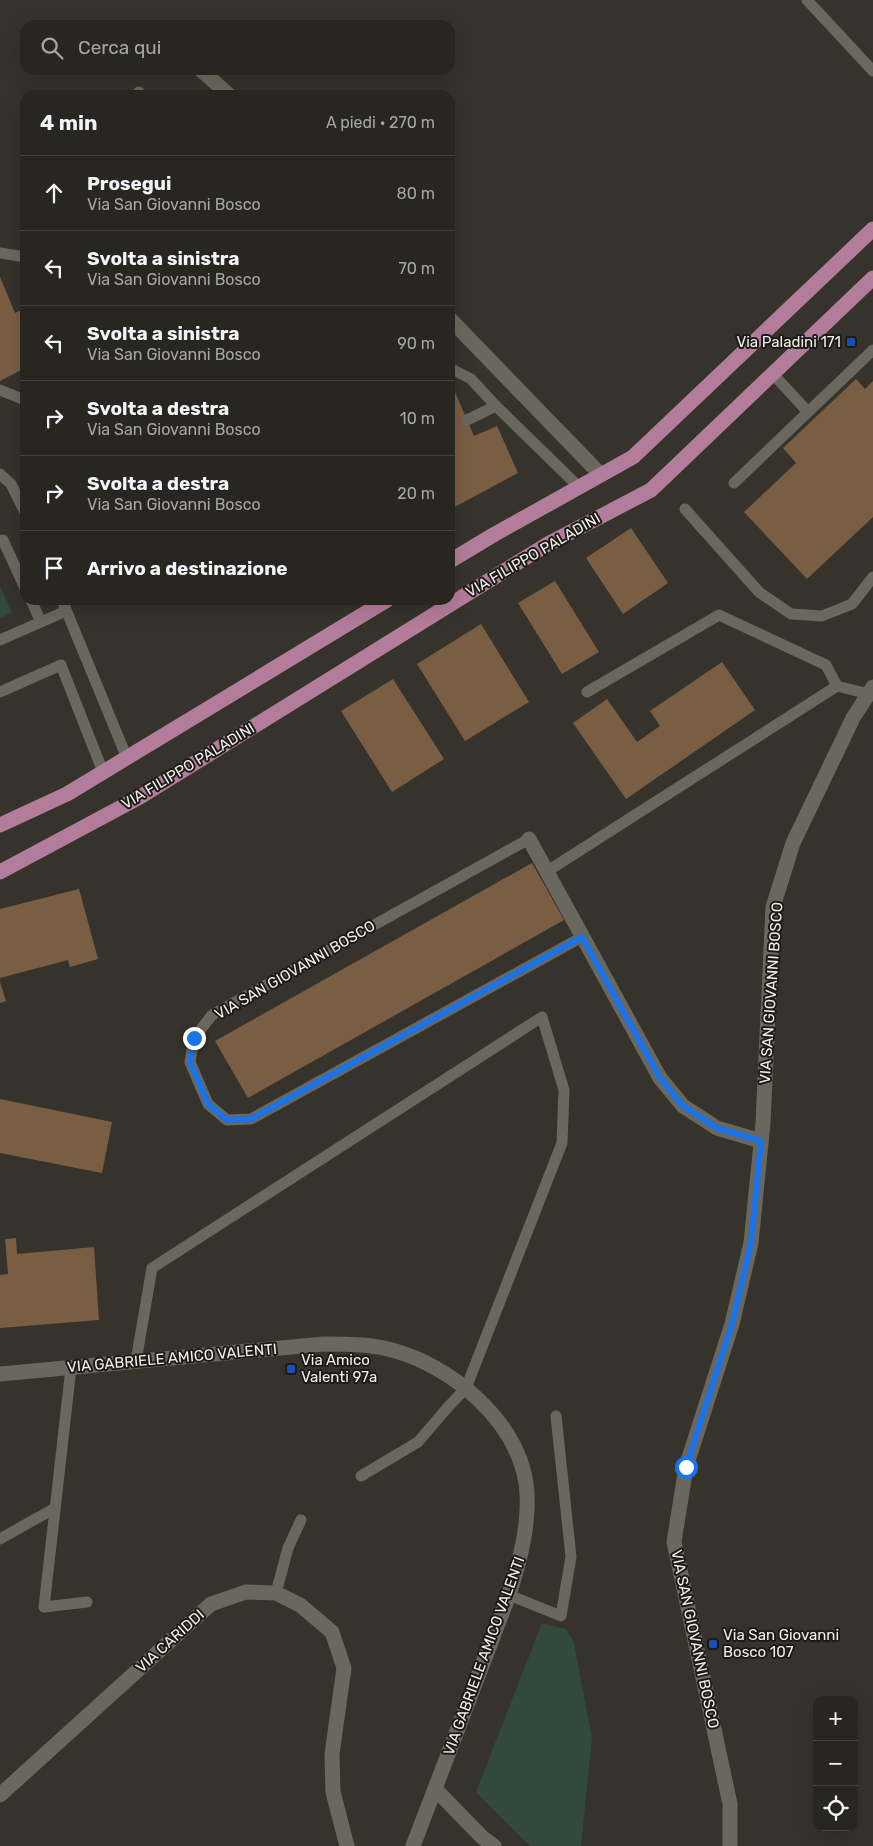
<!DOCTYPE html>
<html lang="it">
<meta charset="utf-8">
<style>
:root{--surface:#282620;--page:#34322d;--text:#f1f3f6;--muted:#a5a5a5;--line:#44433e}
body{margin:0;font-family:Rubik,sans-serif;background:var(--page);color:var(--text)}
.controls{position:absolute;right:15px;bottom:15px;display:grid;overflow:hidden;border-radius:10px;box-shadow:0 5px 20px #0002}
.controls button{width:45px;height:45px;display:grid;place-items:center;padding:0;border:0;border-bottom:1px solid var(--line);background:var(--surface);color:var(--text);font:25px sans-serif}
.stop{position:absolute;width:15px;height:15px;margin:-11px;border:4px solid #1a73e8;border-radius:50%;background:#fff}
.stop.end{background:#1a73e8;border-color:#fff;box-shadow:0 1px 5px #0008}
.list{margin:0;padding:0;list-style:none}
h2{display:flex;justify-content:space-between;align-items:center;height:65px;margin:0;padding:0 20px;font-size:21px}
h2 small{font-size:16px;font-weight:400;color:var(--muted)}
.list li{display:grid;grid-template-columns:32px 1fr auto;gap:15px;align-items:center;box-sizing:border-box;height:75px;padding:0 20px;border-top:1px solid var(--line)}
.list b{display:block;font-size:19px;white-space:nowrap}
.list p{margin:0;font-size:16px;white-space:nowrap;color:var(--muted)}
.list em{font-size:16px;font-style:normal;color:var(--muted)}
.icon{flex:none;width:28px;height:28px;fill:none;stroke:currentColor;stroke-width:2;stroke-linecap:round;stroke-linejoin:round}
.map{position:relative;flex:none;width:873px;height:1846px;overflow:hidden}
.search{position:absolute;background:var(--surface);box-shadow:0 5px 20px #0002;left:20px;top:20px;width:435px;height:55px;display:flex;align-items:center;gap:12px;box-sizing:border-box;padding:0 18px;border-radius:15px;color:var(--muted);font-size:19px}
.panel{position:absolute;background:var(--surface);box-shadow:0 5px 20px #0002;left:20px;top:90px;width:435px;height:515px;border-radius:15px}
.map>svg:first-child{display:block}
</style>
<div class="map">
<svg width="873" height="1846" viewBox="0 0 873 1846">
<rect width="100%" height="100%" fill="#35332b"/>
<g fill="#324a3c">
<path d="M0,586L12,613L0,618Z"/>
<path d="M542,1623L566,1629L574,1643L592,1738L581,1846H530L476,1792Z"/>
</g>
<g fill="#7a5e44">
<path d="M0,277L15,313L25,308V368L0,381Z"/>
<path d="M856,379L865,389L873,381V517L807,579L744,512L796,463L783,448Z"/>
<path d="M455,392L474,436L497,426L518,473L451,509L455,520L450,523V395Z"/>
<path d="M631,528L668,583L623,614L586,558Z"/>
<path d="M555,581L599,652L562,674L518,603Z"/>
<path d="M481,624L529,702L465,741L417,664Z"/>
<path d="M722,662L755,710L626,799L573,723L607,699L637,742L660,726L650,711Z"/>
<path d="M393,679L444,759L392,792L341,711Z"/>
<path d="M532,863L564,920L248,1098L215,1041Z"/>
<path d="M79,889L98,959L70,967L68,960L0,978V909Z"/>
<path d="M0,982L6,1001L0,1003Z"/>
<path d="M0,1099L112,1122L102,1173L0,1153Z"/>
<path d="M16,1238L17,1254L94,1247L99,1320L0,1328V1275L8,1274L5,1239Z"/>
</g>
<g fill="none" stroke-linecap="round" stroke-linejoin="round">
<g stroke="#6a685e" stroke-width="11">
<path d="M807,0L873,71"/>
<path d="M136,95L139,92"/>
<path d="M0,253L25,257"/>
<path d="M450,368L471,379L496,406"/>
<path d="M773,374L808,412"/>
<path d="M0,390L25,400"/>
<path d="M467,420L496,406L579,487"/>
<path d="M0,474L11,484L25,512"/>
<path d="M734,483L873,350"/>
<path d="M685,509L759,592L791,614L822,616L852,604L873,577"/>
<path d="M0,541L3,540L25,588"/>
<path d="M31,600L41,622"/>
<path d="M62,600L127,758"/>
<path d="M0,640L66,611"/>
<path d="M0,692L61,665L103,772"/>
<path d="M587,692L719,615L826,665L837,686"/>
<path d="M529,839L212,1015L194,1038L190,1062L208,1104L227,1120L251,1119L582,937"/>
<path d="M546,872L837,686L869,694"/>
<path d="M136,1361L152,1268L542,1017L564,1090L562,1143L466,1388L448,1407L418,1442L361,1476"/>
<path d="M71,1368L44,1607L87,1602"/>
<path d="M0,1539L55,1508"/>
<path d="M276,1593L288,1548L301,1520"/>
<path d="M509,1595L561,1616L571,1557L556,1416"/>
</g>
<g stroke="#6a685e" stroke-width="15">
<path d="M201,70L229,95"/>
<path d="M450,319L601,475"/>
<path d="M529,839L660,1078L683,1106L717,1128L761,1141"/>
<path d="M0,1374L324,1344C347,1344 370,1344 392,1350C452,1366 516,1420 526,1483C531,1521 520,1560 509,1595L413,1846"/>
<path d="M436,1790L483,1838L494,1846"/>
<path d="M0,1795L211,1604L246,1592L276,1593L300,1605L332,1632L344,1668L332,1754L333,1792L347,1846"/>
<path d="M730,1846V1804L674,1542L686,1467L732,1324L751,1243L763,1123L773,907L793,843L853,718L873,687"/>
</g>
<g stroke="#b37c9a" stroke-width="15">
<path d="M450,561L495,534L633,457L873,229"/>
<path d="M0,825L67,794L387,600"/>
<path d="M0,872L140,797L546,545L651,490L873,278"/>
</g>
</g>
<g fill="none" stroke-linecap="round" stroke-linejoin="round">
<path stroke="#1a73e8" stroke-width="6" d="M194,1038L190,1062L208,1104L227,1120L251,1119L582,937L660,1078L683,1106L717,1128L761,1141L751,1243L732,1324L686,1467"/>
</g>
<g fill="#1a4fb4" stroke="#1c1b17" stroke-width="2">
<rect x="846" y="337" width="10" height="10" rx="2.5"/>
<rect x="286" y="1364" width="10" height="10" rx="2.5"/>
<rect x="708" y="1639" width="10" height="10" rx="2.5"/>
</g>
<g text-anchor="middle" stroke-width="4" stroke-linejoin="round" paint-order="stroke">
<g font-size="15" fill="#f0efea" stroke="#1c1b17" text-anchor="start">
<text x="841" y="347" text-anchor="end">Via Paladini 171</text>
<text x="301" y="1365">Via Amico<tspan x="301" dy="17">Valenti 97a</tspan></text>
<text x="723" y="1640">Via San Giovanni<tspan x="723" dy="17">Bosco 107</tspan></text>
</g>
<g font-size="15" fill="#f0efea" stroke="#1c1b17">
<text transform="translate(533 555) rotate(-30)" y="5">VIA FILIPPO PALADINI</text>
<text transform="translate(188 766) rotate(-31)" y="5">VIA FILIPPO PALADINI</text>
<text transform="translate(295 970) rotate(-30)" y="5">VIA SAN GIOVANNI BOSCO</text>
<text transform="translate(771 993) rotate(-86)" y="5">VIA SAN GIOVANNI BOSCO</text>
<text transform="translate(172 1358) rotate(-5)" y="5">VIA GABRIELE AMICO VALENTI</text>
<text transform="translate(695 1639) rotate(78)" y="5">VIA SAN GIOVANNI BOSCO</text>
<text transform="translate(170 1641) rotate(-42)" y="5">VIA CARIDDI</text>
<text transform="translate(484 1656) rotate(-70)" y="5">VIA GABRIELE AMICO VALENTI</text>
</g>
</g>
</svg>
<div class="controls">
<button>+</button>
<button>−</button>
<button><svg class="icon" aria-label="locate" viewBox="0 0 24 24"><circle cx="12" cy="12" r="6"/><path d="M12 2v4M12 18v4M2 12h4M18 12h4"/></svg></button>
</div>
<div class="stop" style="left:686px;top:1467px"></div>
<div class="stop end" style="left:194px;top:1038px"></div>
<div class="search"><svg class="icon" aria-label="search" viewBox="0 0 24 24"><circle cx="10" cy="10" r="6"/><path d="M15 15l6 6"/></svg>Cerca qui</div>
<section class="panel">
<h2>4 min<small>A piedi · 270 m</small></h2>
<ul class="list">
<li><svg class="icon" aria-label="ahead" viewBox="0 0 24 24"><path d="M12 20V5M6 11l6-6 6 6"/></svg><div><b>Prosegui</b><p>Via San Giovanni Bosco</p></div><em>80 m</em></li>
<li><svg class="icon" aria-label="left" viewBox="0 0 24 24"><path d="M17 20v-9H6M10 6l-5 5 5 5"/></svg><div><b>Svolta a sinistra</b><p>Via San Giovanni Bosco</p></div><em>70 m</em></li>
<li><svg class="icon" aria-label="left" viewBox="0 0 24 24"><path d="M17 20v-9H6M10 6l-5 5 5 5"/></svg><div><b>Svolta a sinistra</b><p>Via San Giovanni Bosco</p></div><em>90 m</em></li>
<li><svg class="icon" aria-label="right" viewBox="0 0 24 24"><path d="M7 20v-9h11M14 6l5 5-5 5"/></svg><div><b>Svolta a destra</b><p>Via San Giovanni Bosco</p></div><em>10 m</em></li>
<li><svg class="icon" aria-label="right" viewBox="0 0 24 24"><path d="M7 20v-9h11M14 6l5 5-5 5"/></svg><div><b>Svolta a destra</b><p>Via San Giovanni Bosco</p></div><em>20 m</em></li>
<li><svg class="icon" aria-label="arrive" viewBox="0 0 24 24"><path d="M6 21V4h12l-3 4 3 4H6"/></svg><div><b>Arrivo a destinazione</b></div></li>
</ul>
</section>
</div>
